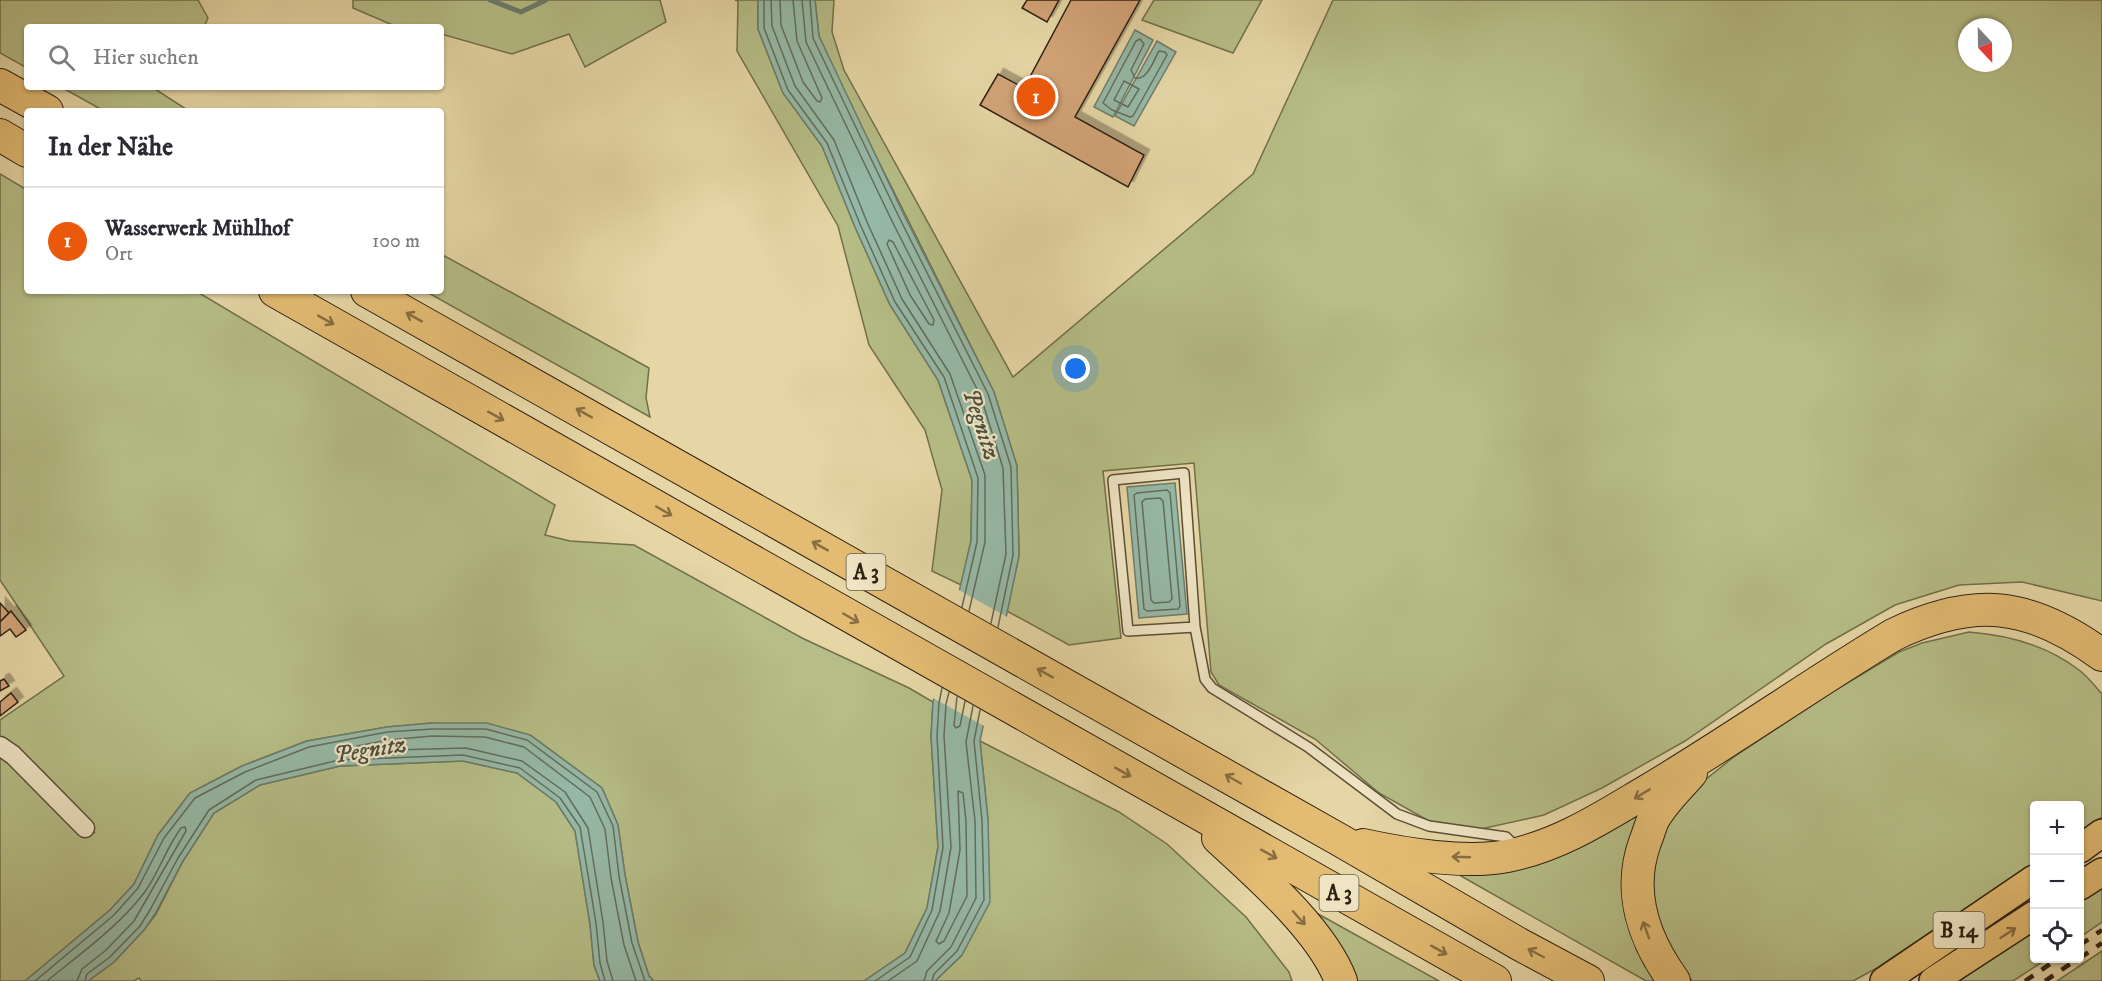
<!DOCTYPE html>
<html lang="de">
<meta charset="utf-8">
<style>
:root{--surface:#fff;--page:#f7f7f7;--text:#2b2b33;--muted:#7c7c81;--line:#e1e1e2;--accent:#ea580c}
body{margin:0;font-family:"IM FELL DW Pica",serif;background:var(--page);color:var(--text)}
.controls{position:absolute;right:18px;bottom:18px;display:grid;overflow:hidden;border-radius:6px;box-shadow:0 2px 4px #0004}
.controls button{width:54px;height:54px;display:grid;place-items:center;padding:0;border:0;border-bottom:2px solid var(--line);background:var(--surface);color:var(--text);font:30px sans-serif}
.compass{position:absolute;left:1958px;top:18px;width:54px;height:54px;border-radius:50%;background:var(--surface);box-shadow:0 2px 4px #0004;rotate:158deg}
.you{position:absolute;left:1076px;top:369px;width:21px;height:21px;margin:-15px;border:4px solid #fff;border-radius:50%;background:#1a73e8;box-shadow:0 0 0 9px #1a73e833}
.badge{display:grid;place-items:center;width:39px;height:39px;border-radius:50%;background:var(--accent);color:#fff;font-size:20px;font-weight:700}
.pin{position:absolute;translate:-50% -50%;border:3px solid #fff;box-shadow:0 2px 6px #0006}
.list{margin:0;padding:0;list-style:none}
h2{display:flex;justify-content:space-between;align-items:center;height:78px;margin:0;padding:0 24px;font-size:26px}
h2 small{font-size:20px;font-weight:400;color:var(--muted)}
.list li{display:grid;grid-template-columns:39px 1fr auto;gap:18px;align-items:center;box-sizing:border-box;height:108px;padding:0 24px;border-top:2px solid var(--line)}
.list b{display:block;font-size:22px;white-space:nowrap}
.list p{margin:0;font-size:20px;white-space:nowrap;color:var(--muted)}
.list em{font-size:20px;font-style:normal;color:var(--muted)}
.icon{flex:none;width:33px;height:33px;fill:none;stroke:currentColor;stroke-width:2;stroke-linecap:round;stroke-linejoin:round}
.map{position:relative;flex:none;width:2102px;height:981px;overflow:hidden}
.search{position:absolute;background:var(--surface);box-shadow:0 2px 4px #0004;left:24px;top:24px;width:420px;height:66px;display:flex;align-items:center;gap:15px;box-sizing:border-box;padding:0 21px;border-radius:6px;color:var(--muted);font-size:22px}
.panel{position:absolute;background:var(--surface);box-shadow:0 2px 4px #0004;left:24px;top:108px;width:420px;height:186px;border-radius:6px}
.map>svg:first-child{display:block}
</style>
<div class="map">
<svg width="2102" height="981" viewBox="0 0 2102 981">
<defs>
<filter id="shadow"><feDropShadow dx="5.5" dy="-5.5" stdDeviation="0" flood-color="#0004"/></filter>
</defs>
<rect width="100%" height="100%" fill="#e6d6a5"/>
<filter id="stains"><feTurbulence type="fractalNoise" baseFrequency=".00333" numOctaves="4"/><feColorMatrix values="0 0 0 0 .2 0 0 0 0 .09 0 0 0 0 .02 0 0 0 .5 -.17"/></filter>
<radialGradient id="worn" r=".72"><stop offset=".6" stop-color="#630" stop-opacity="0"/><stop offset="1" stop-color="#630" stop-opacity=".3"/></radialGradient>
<g fill="#b6bd86" stroke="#716f4c" stroke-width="1.5" fill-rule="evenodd">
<path d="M0,0H198L208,18L204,27H27V68L0,53Z"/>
<path d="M353,0H660L666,22L585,67L569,34L512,54L441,34V27H397L353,8Z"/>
<path d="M735,0H758V29L783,93L822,146L855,227L890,305L938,380L972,480L971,541L961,585L932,571L942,490L925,430L869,345L838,226L737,51L738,1Z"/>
<path d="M815,0H834L832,32L844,70L1013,377L1253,174L1333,0H2102V601L2022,582L1959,585L1895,605L1826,644L1685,741L1602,788L1544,815L1472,831L1429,821L1379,793L1315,739L1219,685L1211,672L1194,463L1103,471L1121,638L1069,645L1007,611L1019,556L1017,466L994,392L843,90L819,36ZM1967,27H2003V63H1967Z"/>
<path d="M1154,0H1262L1233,53L1142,20Z"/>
<path d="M61,87H152L189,111H104Z"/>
<path d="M0,174L27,190V291H196L555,505L545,535L570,541L634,545L802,638L909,688L933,702L931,736L938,847L927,908L905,953L864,981H654L649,976L638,942L625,875L618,825L602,788L530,735L432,723L387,727L307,741L242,766L190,793L158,835L134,884L110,910L25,981H0V757L95,833L32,764L0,741V720L64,676L0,580Z"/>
<path d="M441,254L649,368L646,398L650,417L425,291H441Z"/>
<path d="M1969,632C2007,635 2048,646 2079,670C2088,677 2095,686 2102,694V817L2080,833V806H2034V863L1875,969L1853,981H1692L1663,944L1650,886L1652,868L1668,820L1691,791L1735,756L1834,691L1899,652L1922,643Z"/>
<path d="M980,741L1119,812L1167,844L1246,917L1289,972L1292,981H935L962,955L988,820Z"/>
<path d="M463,761L517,773L556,802L575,831L590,924L594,965L600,981H141L139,978L134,981H88L114,962L144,930L156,914L183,861L214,813L260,785L340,766Z"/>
<path d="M1652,801L1638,827L1656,981H1646L1461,876V872Z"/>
<path d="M2102,887V922L2080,937V902Z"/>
<path d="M1311,910L1439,981H1354Z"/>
<path d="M2034,931V958L2047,959L2013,981H1958Z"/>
<path d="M2102,951V981H2057Z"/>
</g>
<g fill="#96b9a7" stroke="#6c7c6c" stroke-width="1.5">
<path d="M758,0H815L819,36L904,215L994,392L1017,466L1019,556L980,741L988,820L990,902L962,955L935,981H864L905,953L927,908L938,847L931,736L933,702L971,541L972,480L938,380L890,305L855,227L822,146L783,93L758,29Z"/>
<path d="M1135,30L1153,40L1113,117L1094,107Z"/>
<path d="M1157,41L1176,52L1134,126L1115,116Z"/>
<path d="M1175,483L1187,614L1139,618L1127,487Z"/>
<path d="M432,723H487L530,735L602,788L618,825L625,875L638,942L649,976L654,981H600L594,965L590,924L575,831L556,802L517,773L463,761L340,766L260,785L214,813L183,861L155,914L144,930L114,962L88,981H25L110,910L134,884L158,835L190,793L242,766L307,741L387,727Z"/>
</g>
<path fill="#e6d6a5" d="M957,589L1009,618L986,727L931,697Z"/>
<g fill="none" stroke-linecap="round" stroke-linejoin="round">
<g stroke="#616d5d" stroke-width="1.5">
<path d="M764,0V28L788,90L827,143L860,224L895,302L944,377L978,478L977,542L962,607"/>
<path d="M771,0L772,26L795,86L834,140L867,222L902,299L950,374L985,475V542L969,611"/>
<path d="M780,0L781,25L803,82L817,101L820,102L822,98L797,41L793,0"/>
<path d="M802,0L806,42L892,221L981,397L1003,468L1006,554L991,623"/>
<path d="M810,0L813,38L899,217L988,394L1011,467L1013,555L998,627"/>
<path d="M1140,39L1144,44L1131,70L1135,78C1148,80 1153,61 1159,51L1165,52L1167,55L1133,116L1130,117L1112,110L1103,103L1136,41Z"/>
<path d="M1124,81L1139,89L1128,107L1114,100Z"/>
<path d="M889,240L893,242L934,320L933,325L929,324L910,295L887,244Z"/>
<path d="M1167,490L1170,493L1180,606L1178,609L1147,611L1144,609L1134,495L1137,493Z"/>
<path d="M1160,498L1163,501L1172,599L1169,602L1154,603L1151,600L1142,502L1145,499Z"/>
<path d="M957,697L954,725L956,728L960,726L965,701"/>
<path d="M958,791L963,793L966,821L967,896L944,941L939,944L936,941L949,913L960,850Z"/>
<path d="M35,981L114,915L138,888L164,838L195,798L245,772L309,747L387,732L432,729H486L527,740L597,792L613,826L619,876L632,943L645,981"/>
<path d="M47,981C80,954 118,927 144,893C159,873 166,848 181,828L185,827L186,831L134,921L105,951L82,969L77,981"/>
<path d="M85,981L87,974L110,957L140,926L150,910L178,858L209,810L256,780L339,760L463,755L520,768L560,798L580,827L596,923L600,963L605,981"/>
<path d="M613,981L607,961L603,922L588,828L565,792L522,761L466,748L359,751L357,750V746L388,740L432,736L485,737L524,747L590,797L605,829L611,878L624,945L636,981"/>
<path d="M875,981L910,957L932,910L943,847L937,736L939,703L942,688"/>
<path d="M888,981L917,961L940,911L951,847L944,736L946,704L949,692"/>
<path d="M924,981L927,971L951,947L976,898L975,821L966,742L973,706"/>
<path d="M932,981L934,974L957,951L984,900L982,820L974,741L980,710"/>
</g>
<path stroke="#6c7c6c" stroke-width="5" d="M490,0L521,12L546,0"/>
</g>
<g fill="#d2a377" stroke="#2c2113" stroke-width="1.5" filter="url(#shadow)">
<path d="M1027,0H1059L1047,22L1022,8Z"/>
<path d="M1071,0H1140L1075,117L1144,155L1128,187L980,105L998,74L1024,88Z"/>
<path d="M0,603L9,613L0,622Z"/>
<path d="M11,611L26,630L16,637L10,629L0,636V622Z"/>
<path d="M4,679L9,686L0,691V681Z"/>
<path d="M11,693L18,702L0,716V702Z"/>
</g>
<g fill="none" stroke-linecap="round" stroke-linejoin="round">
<g stroke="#5a4e38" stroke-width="12">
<path id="service" d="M1195,627L1128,631L1113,480L1184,473L1195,627L1205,679L1212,688L1308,747L1397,814L1429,826L1506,837L1516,847"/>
</g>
<g stroke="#5a4e38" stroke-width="21">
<path id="minor" d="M0,746L13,755L85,828"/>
</g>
<g stroke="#2c2113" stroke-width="30">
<g id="primary">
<path d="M2080,849L2102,833"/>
<path d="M2080,886L2102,872"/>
<path d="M1884,981L2034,879"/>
<path d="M1933,981L2034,915"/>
</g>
</g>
<g stroke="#2c2113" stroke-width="34">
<g id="motorway">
<path d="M0,85L47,111"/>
<path d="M0,135L27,151"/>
<path d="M275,291L1495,981"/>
<path d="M367,291L1338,839L1519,944L1588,981"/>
<path d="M1218,838C1258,875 1322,930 1341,981"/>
<path d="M1363,845C1404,854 1466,864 1507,856C1559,846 1603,817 1647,791C1731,741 1810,685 1893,635C1974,596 2029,602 2102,655"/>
<path d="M1674,981C1644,940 1627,892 1645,842C1648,835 1650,827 1653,820C1662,803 1678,788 1691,773"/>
</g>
</g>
<use href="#service" stroke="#efe4c4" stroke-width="9"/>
<use href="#minor" stroke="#efe4c4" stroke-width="18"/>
<use href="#primary" stroke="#e3bb72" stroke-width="27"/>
<use href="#motorway" stroke="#e3bb72" stroke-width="32"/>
<g stroke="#2c2113" stroke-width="4.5" stroke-dasharray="10 10" stroke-linecap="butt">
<path d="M2080,945L2102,930"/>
<path d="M2080,958L2102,943"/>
<path d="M2025,981L2059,958"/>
<path d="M2045,981L2079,958"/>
</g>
</g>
<defs><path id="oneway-shaft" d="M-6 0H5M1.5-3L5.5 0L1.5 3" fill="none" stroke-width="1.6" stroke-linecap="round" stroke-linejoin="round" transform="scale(1.5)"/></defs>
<g stroke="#886e42">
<use href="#oneway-shaft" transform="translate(414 317) rotate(-151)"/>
<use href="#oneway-shaft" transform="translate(326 320) rotate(29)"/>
<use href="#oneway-shaft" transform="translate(584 413) rotate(-151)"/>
<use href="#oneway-shaft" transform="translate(496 416) rotate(29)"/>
<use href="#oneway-shaft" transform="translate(664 511) rotate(30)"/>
<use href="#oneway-shaft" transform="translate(820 546) rotate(-151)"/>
<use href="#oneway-shaft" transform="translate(851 618) rotate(30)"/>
<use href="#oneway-shaft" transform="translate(1045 673) rotate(-151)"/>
<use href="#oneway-shaft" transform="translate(1123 772) rotate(29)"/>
<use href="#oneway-shaft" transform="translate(1233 779) rotate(-150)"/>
<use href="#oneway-shaft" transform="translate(1642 794) rotate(149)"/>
<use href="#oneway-shaft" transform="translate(1269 854) rotate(29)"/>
<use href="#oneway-shaft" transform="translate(1461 857) rotate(-178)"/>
<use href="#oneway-shaft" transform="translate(1299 918) rotate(48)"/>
<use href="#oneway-shaft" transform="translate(1646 930) rotate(-110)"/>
<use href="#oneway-shaft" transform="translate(2008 933) rotate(-33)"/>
<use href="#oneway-shaft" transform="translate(1439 950) rotate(29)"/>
<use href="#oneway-shaft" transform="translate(1536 953) rotate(-152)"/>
</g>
<g text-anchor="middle" stroke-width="4.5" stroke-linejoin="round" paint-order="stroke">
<g fill="#efe4c4" stroke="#665c48" stroke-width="1.5">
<rect x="846.5" y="554" width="39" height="36" rx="4.5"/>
<rect x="1319.5" y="875" width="39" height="36" rx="4.5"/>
<rect x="1933.5" y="912" width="51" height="36" rx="4.5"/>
</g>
<g font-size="21" font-weight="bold" fill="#2c2113">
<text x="866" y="579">A 3</text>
<text x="1339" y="900">A 3</text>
<text x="1959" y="937">B 14</text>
</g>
<g font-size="24" font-style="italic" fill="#4c4f3f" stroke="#efe4c4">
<text transform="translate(982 424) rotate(72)" y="8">Pegnitz</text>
<text transform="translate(370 749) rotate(-9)" y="8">Pegnitz</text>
</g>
</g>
<rect width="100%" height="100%" filter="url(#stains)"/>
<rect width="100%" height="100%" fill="url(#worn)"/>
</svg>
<div class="controls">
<button>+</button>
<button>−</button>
<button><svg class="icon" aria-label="locate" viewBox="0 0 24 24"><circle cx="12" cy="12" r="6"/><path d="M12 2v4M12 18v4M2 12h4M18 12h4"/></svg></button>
</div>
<svg class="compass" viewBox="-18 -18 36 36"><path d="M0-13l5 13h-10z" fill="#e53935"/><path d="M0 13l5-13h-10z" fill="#7c7c81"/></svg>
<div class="you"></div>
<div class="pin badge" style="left:1036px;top:97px">1</div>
<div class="search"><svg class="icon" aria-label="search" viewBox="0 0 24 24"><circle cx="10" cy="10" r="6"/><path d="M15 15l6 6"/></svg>Hier suchen</div>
<section class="panel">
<h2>In der Nähe<small></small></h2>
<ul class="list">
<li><span class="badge">1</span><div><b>Wasserwerk Mühlhof</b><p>Ort</p></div><em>100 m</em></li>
</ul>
</section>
</div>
